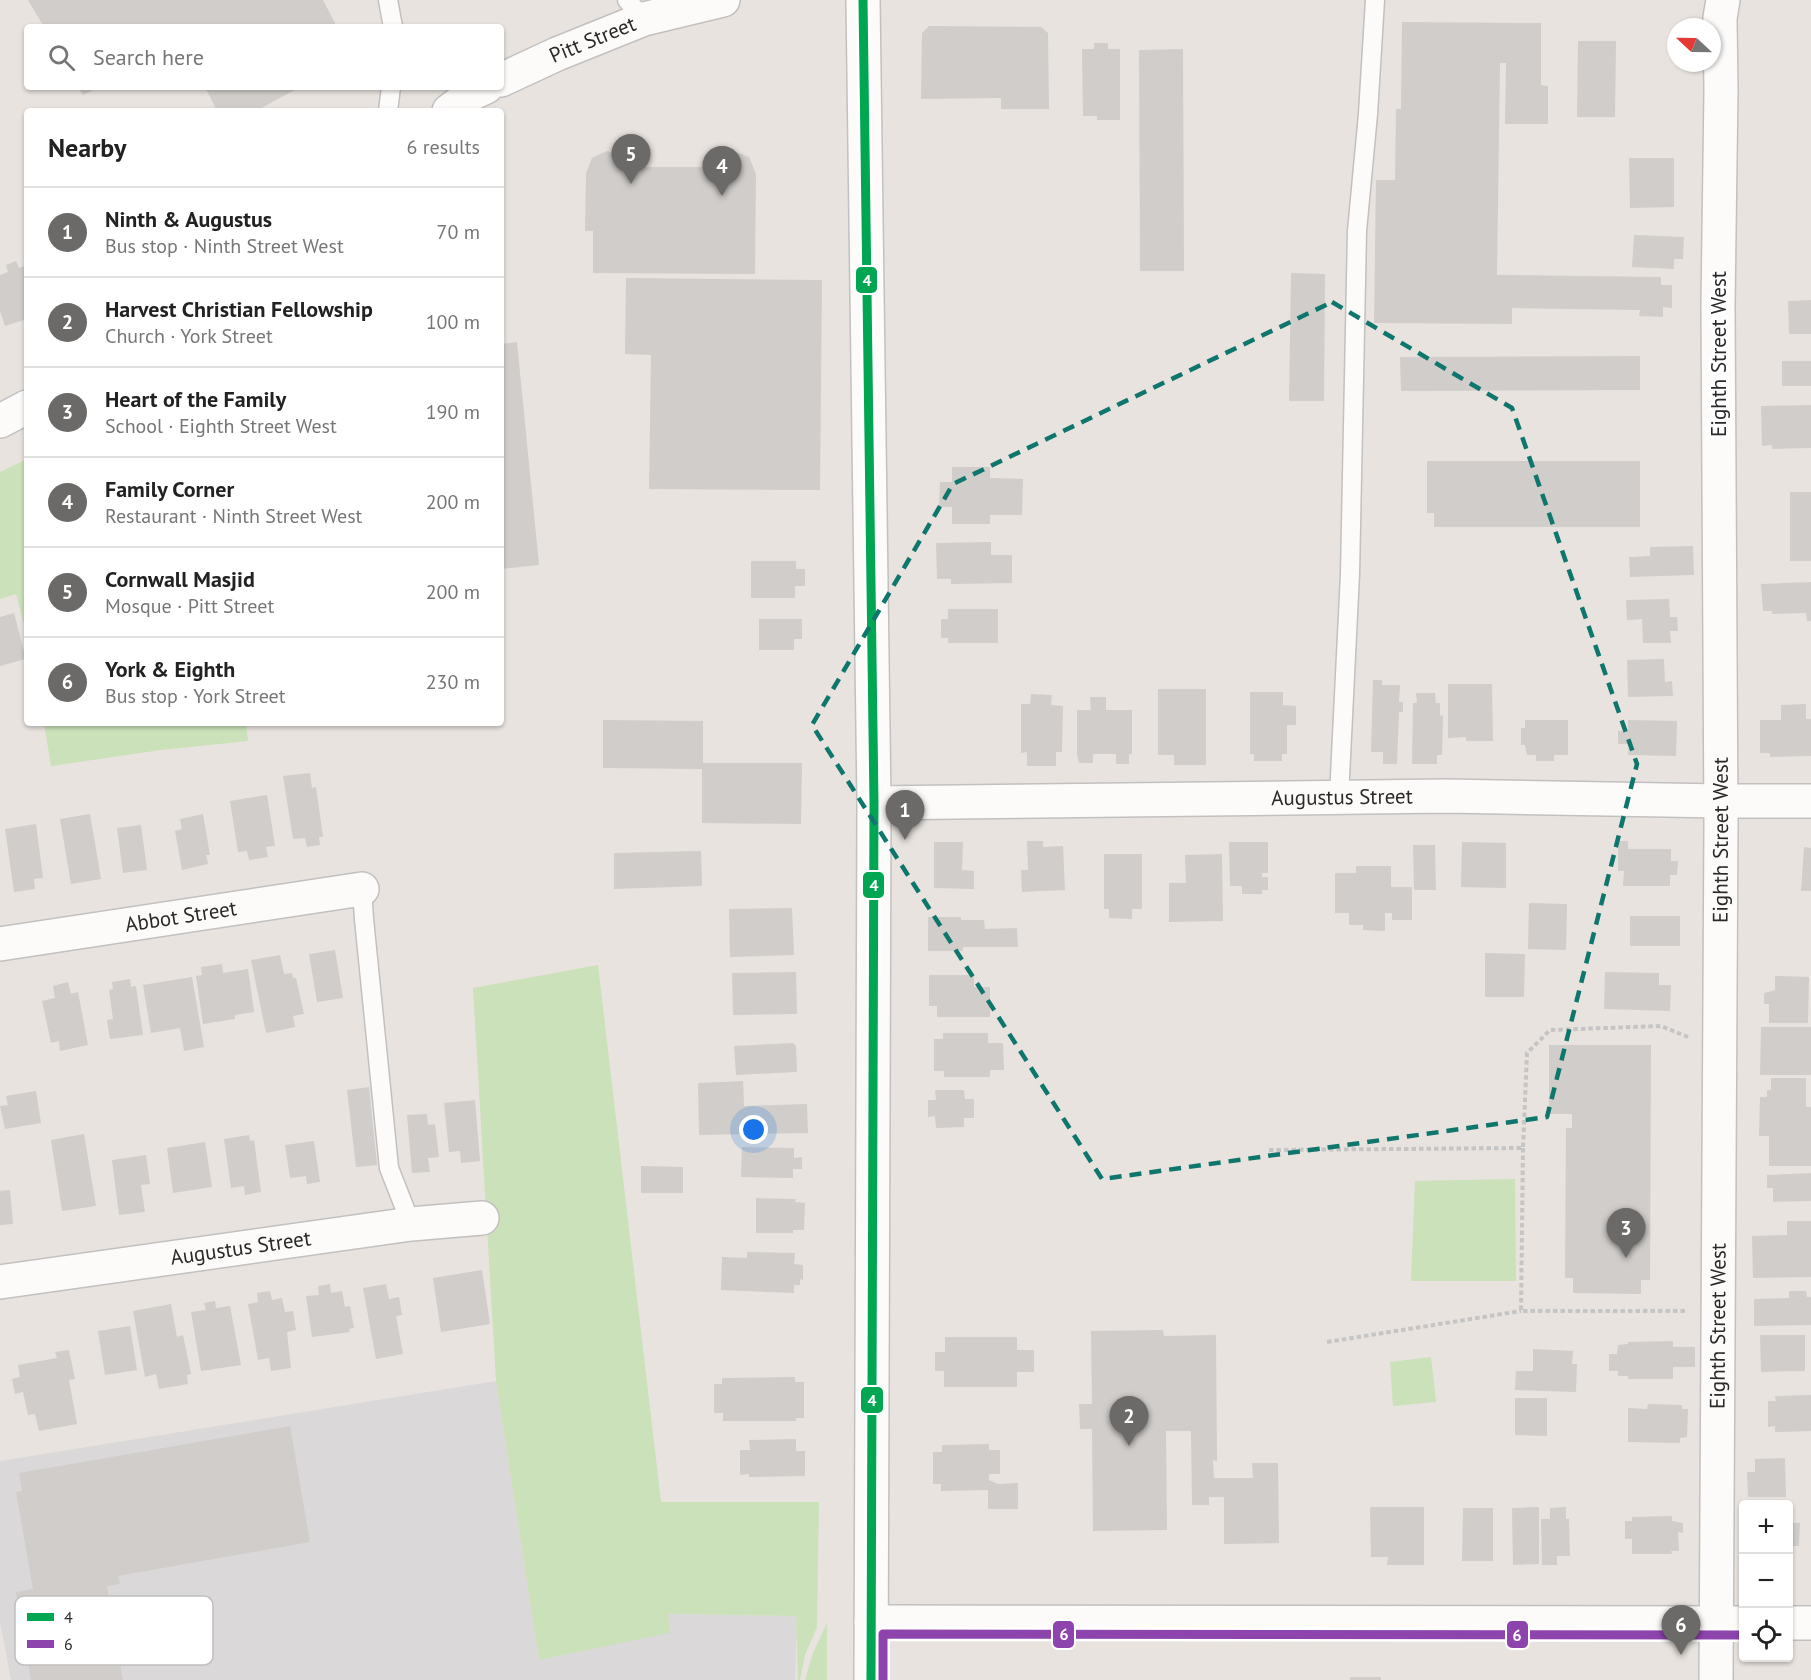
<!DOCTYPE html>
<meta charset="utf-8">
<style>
:root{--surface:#fff;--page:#f2f2f2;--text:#222;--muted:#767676;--line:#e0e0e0;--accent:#6c6a68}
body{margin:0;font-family:"PT Sans",sans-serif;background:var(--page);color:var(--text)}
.controls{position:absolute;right:18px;bottom:18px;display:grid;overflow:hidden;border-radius:6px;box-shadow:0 2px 4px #0004}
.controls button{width:54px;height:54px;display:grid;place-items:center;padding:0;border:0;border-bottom:2px solid var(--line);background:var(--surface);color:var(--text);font:30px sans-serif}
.compass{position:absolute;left:1667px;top:18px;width:54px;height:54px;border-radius:50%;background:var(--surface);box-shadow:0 2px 4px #0004;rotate:292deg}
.you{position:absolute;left:754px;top:1130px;width:21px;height:21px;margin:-15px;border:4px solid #fff;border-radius:50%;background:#1a73e8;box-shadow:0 0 0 9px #1a73e833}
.badge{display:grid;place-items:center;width:39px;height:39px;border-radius:50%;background:var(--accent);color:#fff;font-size:20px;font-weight:700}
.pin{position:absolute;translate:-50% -50px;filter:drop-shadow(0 2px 3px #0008)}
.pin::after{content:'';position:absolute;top:32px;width:21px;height:18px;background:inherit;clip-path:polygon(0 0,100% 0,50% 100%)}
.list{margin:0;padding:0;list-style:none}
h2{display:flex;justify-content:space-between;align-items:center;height:78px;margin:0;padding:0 24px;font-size:26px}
h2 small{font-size:20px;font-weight:400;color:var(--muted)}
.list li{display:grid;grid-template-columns:39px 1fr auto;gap:18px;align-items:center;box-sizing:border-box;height:90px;padding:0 24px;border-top:2px solid var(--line)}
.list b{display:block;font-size:22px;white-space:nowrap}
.list p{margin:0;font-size:20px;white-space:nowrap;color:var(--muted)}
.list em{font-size:20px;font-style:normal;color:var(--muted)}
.icon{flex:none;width:33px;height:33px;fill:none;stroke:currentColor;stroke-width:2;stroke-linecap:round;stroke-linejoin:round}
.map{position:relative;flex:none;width:1811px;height:1680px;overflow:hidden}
.search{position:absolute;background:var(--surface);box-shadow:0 2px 4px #0004;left:24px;top:24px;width:480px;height:66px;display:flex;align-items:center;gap:15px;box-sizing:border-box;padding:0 21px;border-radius:6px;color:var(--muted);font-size:22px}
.panel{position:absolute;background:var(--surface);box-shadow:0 2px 4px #0004;left:24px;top:108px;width:480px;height:618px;border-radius:6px}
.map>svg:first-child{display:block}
</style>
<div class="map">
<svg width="1811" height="1680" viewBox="0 0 1811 1680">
<rect width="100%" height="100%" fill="#e8e3de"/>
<path fill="#dbd8da" d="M496,1381L539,1660L670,1632L668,1614L797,1616L795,1680H11L0,1622V1461Z"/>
<g fill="#cae1b9">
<path d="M27,459V636L16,594L0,599V472Z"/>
<path d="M44,723H246L248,741L161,750L51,766Z"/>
<path d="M598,965L661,1502H819L817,1627L805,1655L800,1680H798L796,1616L668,1614L670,1633L539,1660L496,1381L473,988Z"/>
<path d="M1515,1179L1516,1281H1411L1415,1181Z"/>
<path d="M1431,1357L1436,1402L1393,1406L1390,1362Z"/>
<path d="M827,1623V1680H805L813,1653Z"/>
</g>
<g fill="#d0cdca">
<path d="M28,0H323L337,27H44Z"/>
<path d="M1402,22L1541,23V85L1548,86V124H1505L1506,63H1500L1497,275L1661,277V285H1672V308L1663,307V317L1639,316L1640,310L1512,308V324L1374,323L1376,180H1395L1396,109H1401Z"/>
<path d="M929,26L1041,27L1048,33L1049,109H1001V98L921,99L922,33Z"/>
<path d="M1578,41H1616L1615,117H1577Z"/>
<path d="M1094,43H1108V49H1120V120H1097V116H1083L1082,49H1094Z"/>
<path d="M1183,49L1184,271H1140L1139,50Z"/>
<path d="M78,87H100L83,95Z"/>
<path d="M205,87H300L256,111H217Z"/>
<path d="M607,151L624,157L628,167H714L717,158L734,151L749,157L756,174L755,274L593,273V231H585L586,173L592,158Z"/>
<path d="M1629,158H1674V207L1630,208Z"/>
<path d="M1634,235L1684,237L1683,259H1674V269L1632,267Z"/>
<path d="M16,261L19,268L27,265V319L5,326L0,311V275L8,272L6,265Z"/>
<path d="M1291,273L1325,274L1324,401H1289Z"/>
<path d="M626,278L822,280L820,490L649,489L651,355L625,354Z"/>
<path d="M1811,300V334H1789L1788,301Z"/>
<path d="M517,342L539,565L501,569V344Z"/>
<path d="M1640,356V390L1401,391L1400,357Z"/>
<rect x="1782" y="361" width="29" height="25"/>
<path d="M1811,405V448L1772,449V445L1762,446L1761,406Z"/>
<path d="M1427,461H1640V527H1434V513H1427Z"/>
<path d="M952,467H990V478L1023,479L1022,515H990V524H952V507H939L940,482H952Z"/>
<rect x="1790" y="492" width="21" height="69"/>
<path d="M991,542V555H1012V583L951,584V579H937L936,543Z"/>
<path d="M1693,546L1694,575L1630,577L1629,557L1650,556V547Z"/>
<path d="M751,561H796V569H805V586H795V598H751Z"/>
<path d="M1811,582V621H1807L1806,613L1772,614V611H1763L1761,584Z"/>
<path d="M1669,599L1670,617H1677L1678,631H1670L1671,643H1643L1642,619L1627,620L1626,600Z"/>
<path d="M948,609H998V643H948V638H941V619H948Z"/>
<path d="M14,613L26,659L0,666V617Z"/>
<path d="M759,619H802V639H794V650H759Z"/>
<path d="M1664,659L1665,682L1672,681L1673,696L1628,697L1627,660Z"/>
<path d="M1373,680H1382V685H1400L1399,702H1403V712H1399L1397,764H1383V752H1371Z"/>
<path d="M1448,684H1492L1493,741H1466V737L1448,738Z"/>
<path d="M1158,689H1206V765H1174V755H1158Z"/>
<path d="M1250,692H1283V705L1296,706V725H1287V754H1282V761H1254V754H1250Z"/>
<path d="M1416,693H1435L1436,703H1440V716L1443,715L1442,755H1437V764H1412L1413,703H1417Z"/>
<path d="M1031,694L1052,695L1051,705L1063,706L1062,752H1056V766H1027V752L1021,753V704H1030Z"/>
<path d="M1090,697H1106V710H1132V754H1129V764H1116V754H1093V763H1079L1077,754V710H1091Z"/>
<path d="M1806,704V719H1811V756L1770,757V753H1760V720H1781V705Z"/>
<path d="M603,720L703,721V763H802L801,824L702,823V769L603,768Z"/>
<path d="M1525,720H1568V755H1554V761H1536V755H1527L1525,745H1521V728H1525Z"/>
<path d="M1628,720L1677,721L1676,756L1628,755L1629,744H1618V731H1628Z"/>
<path d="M310,773L312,788L316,787L323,837H319L320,845L307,847L305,838L293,839L283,776Z"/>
<path d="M267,795L275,846L266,847L268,857L249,860L247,851L238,852L230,801Z"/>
<path d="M90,814L101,879L71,884L60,819Z"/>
<path d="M203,814L210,855H206L208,864L182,870L175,831L182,829L180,819Z"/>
<path d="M36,824L43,878L34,879L35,889L14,892L5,829Z"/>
<path d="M141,825L147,870L123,873L117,828Z"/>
<path d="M1027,841H1043V847L1063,846L1065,890L1022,892L1021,870H1028Z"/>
<path d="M1618,841H1628V849H1671V861H1678L1677,875H1670V886H1623L1624,871H1618Z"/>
<path d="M934,842H963L962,870L974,871V889L934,888Z"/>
<path d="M1229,842H1268V873H1262V877H1268V890H1262V894H1242V886H1230Z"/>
<path d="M1462,842L1506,843V888L1461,887Z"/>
<path d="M1413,845H1435L1436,890H1414Z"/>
<path d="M1804,847L1811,848V891H1801Z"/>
<path d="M701,851L702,886L614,889V853Z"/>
<path d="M1104,854H1142V909H1132V919L1109,918V909H1104Z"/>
<path d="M1222,854L1223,921L1169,922V883H1186L1185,855Z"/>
<path d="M1356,866H1391V887H1412V920H1392V913H1385V931L1363,930V925H1349V913H1335V873H1356Z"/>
<path d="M1529,903L1567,904L1566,950L1528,949Z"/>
<path d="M792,908L794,955L730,957L729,909Z"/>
<rect x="1630" y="916" width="50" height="30"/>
<path d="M928,917H961V920H984L985,929L1017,928L1018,947H963V951H928Z"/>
<path d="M335,950L343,998L317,1002L309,954Z"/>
<path d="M1485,953L1525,954L1524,997H1485Z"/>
<path d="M280,955L284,974L292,973L293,978H296L304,1014L293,1016L295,1027L266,1033L251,960Z"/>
<path d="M222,964L223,973L248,969L254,1012L235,1015V1019L203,1024L196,976L202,975L201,967Z"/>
<path d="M796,972L797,1014L733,1015L732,973Z"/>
<path d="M1605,972L1659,973V985H1671L1670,1011L1604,1009Z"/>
<path d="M929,975H974V987H990V1017H937V1006H929Z"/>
<path d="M1775,976L1809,977L1808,1023H1769V1004H1764V993L1775,990Z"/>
<path d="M192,977L204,1047L184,1051L180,1028L151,1033L143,985Z"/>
<path d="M130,979L131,987L136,986L143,1035L110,1039L107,1020L113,1019L109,990L113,989L112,982Z"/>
<path d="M68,982L71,994L78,992L88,1045L60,1051L59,1041L51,1043L42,1001L55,998L53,986Z"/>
<path d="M1761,1027H1811V1075H1760Z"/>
<path d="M943,1033H988V1043H1003L1004,1070H990V1077H944V1071H934V1039H943Z"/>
<path d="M793,1043L796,1046L797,1072L736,1075L734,1046Z"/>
<path d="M1549,1045H1651L1650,1280H1641V1294L1573,1293V1278H1565L1566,1128H1572V1114H1549Z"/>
<path d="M1771,1078H1806V1107H1811V1166H1769V1136H1759L1760,1097H1767V1090H1771Z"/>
<path d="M743,1081L744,1106L807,1104L808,1133L699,1135L698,1083Z"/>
<path d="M369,1087L377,1165L356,1167L347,1090Z"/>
<path d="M935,1090H964L965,1099H974V1118H964V1127L936,1128L935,1116L928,1117V1100H936Z"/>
<path d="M36,1091L41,1123L5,1129L0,1106L8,1105L6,1096Z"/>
<path d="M475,1100L480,1161L461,1163L460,1151L449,1152L444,1103Z"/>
<path d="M427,1114L428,1125L435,1124L439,1157L428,1158L430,1172L412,1173L407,1115Z"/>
<path d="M84,1134L96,1206L62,1211L51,1140Z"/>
<path d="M249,1135L250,1141L254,1140L261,1192L245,1195L244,1186L231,1188L224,1139Z"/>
<path d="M314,1141L320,1182L307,1184L306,1176L290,1178L285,1145Z"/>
<path d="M205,1142L212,1187L173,1193L167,1148Z"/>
<path d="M742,1147L794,1148V1158L802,1157V1169H793V1178L741,1177Z"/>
<path d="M146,1155L150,1184L141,1185L145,1212L119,1215L112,1160Z"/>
<path d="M641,1166L683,1167V1193H641Z"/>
<path d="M1811,1173V1201L1773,1202V1188H1767V1175Z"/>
<path d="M10,1190L13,1224L0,1225V1191Z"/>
<path d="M756,1198L796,1199L795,1202L805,1203L804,1230H793V1233H756Z"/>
<path d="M1787,1221H1811V1277L1753,1278L1752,1236L1787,1235Z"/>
<path d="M747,1252L795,1253L794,1264L803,1265V1280L800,1279V1285H794V1293L721,1290L722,1257L747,1258Z"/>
<path d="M482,1270L490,1324L441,1332L433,1278Z"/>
<path d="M330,1284L331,1293L342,1291L345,1307L350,1306L354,1328L349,1329L350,1332L312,1337L306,1296L319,1295L318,1286Z"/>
<path d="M386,1284L389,1299L399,1297L402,1315L396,1316L403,1354L376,1359L363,1288Z"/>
<path d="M270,1291L272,1300L282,1298L285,1312L293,1311L296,1330L287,1332L291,1368L271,1371L269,1358L258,1360L248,1304L258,1302L257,1293Z"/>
<path d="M1789,1291H1806L1807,1297H1811V1325L1754,1326V1299L1789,1298Z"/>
<path d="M215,1301L216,1308L230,1306L241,1365L201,1371L191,1312L206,1310L204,1303Z"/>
<path d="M171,1304L177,1337L183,1335L191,1374L187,1375L188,1384L159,1389L156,1374L145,1377L133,1311Z"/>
<path d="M130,1326L137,1370L105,1375L98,1331Z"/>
<path d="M1163,1330L1164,1336L1216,1335L1217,1461L1213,1460L1214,1478H1253L1252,1463H1278L1279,1543L1224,1544V1497H1209V1505H1192L1191,1431H1166L1167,1530L1093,1531L1092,1429H1080L1079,1404H1092L1091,1331Z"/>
<path d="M1760,1335H1805V1371L1761,1372Z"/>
<path d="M945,1337H1017V1350H1034V1372H1017V1387H944V1371H935V1352H945Z"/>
<path d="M1673,1341V1347H1695V1367H1673V1379H1628V1376H1618V1371H1609V1354H1617L1618,1345L1628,1344V1342Z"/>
<path d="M1533,1349L1573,1351L1572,1364H1577L1576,1392L1515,1390L1516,1371H1533Z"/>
<path d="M69,1350L75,1379L69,1380L77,1424L39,1431L35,1414L28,1415L23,1392L15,1394L12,1379L20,1377L18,1365L57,1358L55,1352Z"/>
<path d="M795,1377V1382H804V1418H796V1421H723V1413H714V1384H722V1378Z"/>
<path d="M1811,1395V1431L1775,1432V1426L1768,1427V1401H1776L1775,1396Z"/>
<path d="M1515,1398H1547V1436L1515,1435Z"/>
<path d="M1648,1404L1682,1405V1409H1688L1687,1437L1680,1438V1443L1628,1442V1408L1647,1409Z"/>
<path d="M290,1426L310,1542L118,1576L120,1584L107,1586L123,1680H31L16,1592L33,1589L16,1492L22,1491L19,1473Z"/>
<path d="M796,1439V1451H805V1476L749,1477V1474L740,1475V1450H750L749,1440Z"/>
<path d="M989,1444V1450H1000V1474H989V1480L998,1484L1018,1483V1509H988V1490L941,1491V1484H933V1452H942V1445Z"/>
<path d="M1785,1458L1786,1497H1748L1747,1472H1755V1459Z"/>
<path d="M1370,1507H1424V1565H1387L1388,1557H1371Z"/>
<path d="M1539,1507V1564L1513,1565L1512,1508Z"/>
<path d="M1566,1507V1519H1569L1570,1556H1557V1565H1542L1541,1519H1550V1508Z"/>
<path d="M1463,1508H1493V1561H1462Z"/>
<path d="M1672,1516V1521L1683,1523V1533L1678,1532L1679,1551H1671L1672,1554H1632V1539H1625V1521H1632V1517Z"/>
<path d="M1788,1517H1790L1791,1523H1800L1799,1546H1788Z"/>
<rect x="1350" y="1677" width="31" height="3"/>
</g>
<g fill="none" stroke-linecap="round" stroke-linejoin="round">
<g stroke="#c2c0c0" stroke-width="21">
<g id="lane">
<path d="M388,0L393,27"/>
<path d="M627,0L644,19"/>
<path d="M388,111L391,87"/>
<path d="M1339,797L1350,574L1357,231L1368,114L1375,0"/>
<path d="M362,889L364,919L389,1168L411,1224"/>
</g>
</g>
<g stroke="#c2c0c0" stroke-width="36">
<g id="street">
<path id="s1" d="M874,803L1446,796L1721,801H1811"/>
<path id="s2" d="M0,944L362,889"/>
<path id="s3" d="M0,1282L411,1224L482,1218"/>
<path d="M871,1622L1744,1623"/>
<path d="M1788,1623H1811"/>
<path id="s4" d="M1716,1680L1721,823L1718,305L1721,90L1720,18L1723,0"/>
</g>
</g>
<g stroke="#c2c0c0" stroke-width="36">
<g id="secondary">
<path d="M863,0L874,803L871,1680"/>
<path id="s5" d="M501,80L557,54L644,19L723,0"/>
<path d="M449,111L473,93L486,87"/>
<path d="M0,421L27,407"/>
</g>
</g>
<g stroke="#c6c5c5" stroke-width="4" stroke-dasharray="4.5 3" stroke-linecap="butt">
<path d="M1523,1148L1521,1311H1688"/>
<path d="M1269,1150L1523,1148L1527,1053L1550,1030L1661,1026L1688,1037"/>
<path d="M1327,1342L1521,1311"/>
</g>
<use href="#lane" stroke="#fcfbfa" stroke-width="18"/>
<use href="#street" stroke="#fcfbfa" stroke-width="33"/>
<use href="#secondary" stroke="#fcfbfa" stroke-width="33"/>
<g stroke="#fff" stroke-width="14">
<path id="bus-1" d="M863,0L874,803L871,1680"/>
</g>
<g stroke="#fff" stroke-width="14">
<path id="bus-2" d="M883,1680V1634L1744,1635"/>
</g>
<use href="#bus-1" stroke="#00a651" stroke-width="9"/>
<use href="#bus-2" stroke="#8e44ad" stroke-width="9"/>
</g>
<path fill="none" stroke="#0f766e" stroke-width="4.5" stroke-dasharray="12 8" stroke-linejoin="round" d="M1332,302L1512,408L1637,764L1547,1117L1102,1179L812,725L953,484Z"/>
<g text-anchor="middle" stroke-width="6" stroke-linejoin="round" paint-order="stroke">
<g font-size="21" fill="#292929" stroke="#fff">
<text dy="7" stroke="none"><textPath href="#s5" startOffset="100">Pitt Street</textPath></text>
<text transform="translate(1719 354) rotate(-90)" y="7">Eighth Street West</text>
<text dy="7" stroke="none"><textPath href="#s1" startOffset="468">Augustus Street</textPath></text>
<text dy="7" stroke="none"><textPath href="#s4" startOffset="840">Eighth Street West</textPath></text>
<text dy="7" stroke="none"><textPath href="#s2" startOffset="183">Abbot Street</textPath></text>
<text dy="7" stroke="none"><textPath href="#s3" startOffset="243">Augustus Street</textPath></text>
<text dy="7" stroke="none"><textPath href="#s4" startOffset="354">Eighth Street West</textPath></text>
</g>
</g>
<rect x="15" y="1596" width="198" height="69" rx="9" fill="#fff" stroke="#bfbfbf" stroke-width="1.5"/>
<rect x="27" y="1613" width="27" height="8" fill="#00a651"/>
<rect x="27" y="1640" width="27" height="8" fill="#8e44ad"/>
<g font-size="16" fill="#292929">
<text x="64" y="1623">4</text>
<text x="64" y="1650">6</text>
</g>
<g stroke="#fff" stroke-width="2">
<rect x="855" y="266" width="23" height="28" rx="6" fill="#00a651"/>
<rect x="862" y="871" width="23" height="28" rx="6" fill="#00a651"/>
<rect x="860" y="1386" width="24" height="28" rx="6" fill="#00a651"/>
<rect x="1052" y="1620" width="23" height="29" rx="6" fill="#8e44ad"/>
<rect x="1506" y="1620" width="23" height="29" rx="6" fill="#8e44ad"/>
</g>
<g font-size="16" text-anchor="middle" font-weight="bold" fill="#fff">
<text x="867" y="286">4</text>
<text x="874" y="891">4</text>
<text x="872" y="1406">4</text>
<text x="1064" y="1640">6</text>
<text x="1517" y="1641">6</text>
</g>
</svg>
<div class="controls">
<button>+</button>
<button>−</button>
<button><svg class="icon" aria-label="locate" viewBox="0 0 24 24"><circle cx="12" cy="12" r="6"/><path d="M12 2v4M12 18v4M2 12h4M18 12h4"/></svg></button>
</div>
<svg class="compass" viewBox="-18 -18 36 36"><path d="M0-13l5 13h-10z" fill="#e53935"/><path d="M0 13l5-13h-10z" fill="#767676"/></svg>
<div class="you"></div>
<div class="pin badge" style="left:905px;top:840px">1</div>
<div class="pin badge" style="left:1129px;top:1446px">2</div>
<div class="pin badge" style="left:1626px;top:1258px">3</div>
<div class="pin badge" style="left:722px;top:196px">4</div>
<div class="pin badge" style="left:631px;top:184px">5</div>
<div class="pin badge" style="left:1681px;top:1655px">6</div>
<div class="search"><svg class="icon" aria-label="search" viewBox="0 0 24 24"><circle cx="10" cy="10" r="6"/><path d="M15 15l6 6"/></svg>Search here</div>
<section class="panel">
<h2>Nearby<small>6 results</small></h2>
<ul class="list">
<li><span class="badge">1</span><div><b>Ninth &amp; Augustus</b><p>Bus stop · Ninth Street West</p></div><em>70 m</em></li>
<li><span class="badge">2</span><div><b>Harvest Christian Fellowship</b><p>Church · York Street</p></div><em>100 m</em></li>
<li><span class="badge">3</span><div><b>Heart of the Family</b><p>School · Eighth Street West</p></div><em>190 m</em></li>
<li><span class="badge">4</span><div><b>Family Corner</b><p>Restaurant · Ninth Street West</p></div><em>200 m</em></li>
<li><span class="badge">5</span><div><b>Cornwall Masjid</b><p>Mosque · Pitt Street</p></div><em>200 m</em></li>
<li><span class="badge">6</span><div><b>York &amp; Eighth</b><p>Bus stop · York Street</p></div><em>230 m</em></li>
</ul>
</section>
</div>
